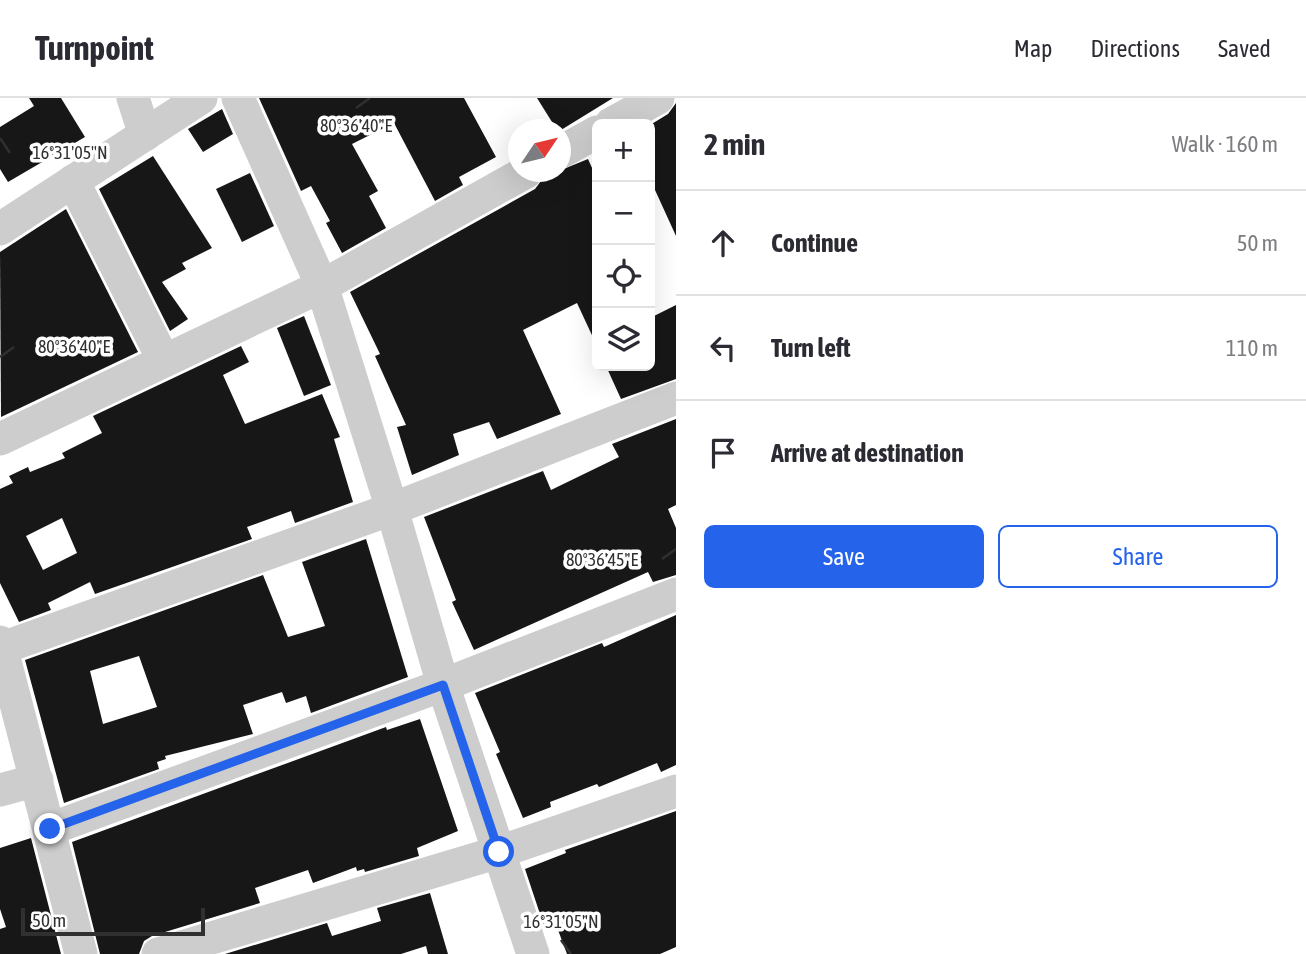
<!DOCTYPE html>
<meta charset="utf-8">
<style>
:root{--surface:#fff;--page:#f2f2f3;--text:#2b2b33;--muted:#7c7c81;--line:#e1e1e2;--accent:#2563eb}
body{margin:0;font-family:"Asap Condensed",sans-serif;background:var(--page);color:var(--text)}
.controls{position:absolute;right:21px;top:21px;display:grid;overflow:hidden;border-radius:10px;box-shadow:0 7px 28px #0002}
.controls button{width:63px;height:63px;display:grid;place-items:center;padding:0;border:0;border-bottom:2px solid var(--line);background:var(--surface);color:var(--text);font:35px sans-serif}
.compass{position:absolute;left:508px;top:21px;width:63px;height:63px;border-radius:50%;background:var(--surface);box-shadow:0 7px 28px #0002;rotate:55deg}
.scale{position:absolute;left:21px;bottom:18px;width:184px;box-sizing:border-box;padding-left:7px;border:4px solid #303030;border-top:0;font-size:19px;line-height:24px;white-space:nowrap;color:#303030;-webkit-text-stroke:5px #fff;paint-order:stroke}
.stop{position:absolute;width:21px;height:21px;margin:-16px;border:5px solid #2563eb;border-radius:50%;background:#fff}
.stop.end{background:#2563eb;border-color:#fff;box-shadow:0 2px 7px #0008}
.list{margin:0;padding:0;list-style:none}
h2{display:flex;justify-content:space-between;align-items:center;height:91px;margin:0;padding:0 28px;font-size:30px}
h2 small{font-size:23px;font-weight:400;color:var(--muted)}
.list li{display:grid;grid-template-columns:46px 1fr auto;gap:21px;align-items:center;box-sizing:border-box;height:105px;padding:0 28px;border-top:2px solid var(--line)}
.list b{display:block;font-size:26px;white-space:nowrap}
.list em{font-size:23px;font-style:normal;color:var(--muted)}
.actions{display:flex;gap:14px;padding:21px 28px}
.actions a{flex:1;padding:16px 0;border:2px solid var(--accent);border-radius:10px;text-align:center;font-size:24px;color:var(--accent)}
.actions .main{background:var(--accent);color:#fff}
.icon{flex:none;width:38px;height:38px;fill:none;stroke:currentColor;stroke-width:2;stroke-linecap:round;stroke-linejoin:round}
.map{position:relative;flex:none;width:676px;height:856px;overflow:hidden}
header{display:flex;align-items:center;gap:42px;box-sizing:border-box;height:98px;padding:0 35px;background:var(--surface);border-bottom:2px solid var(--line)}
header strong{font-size:33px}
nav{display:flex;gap:38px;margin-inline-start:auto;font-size:24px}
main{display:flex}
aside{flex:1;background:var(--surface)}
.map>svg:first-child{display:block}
</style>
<header>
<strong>Turnpoint</strong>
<nav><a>Map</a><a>Directions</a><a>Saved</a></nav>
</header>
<main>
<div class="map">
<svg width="676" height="856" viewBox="0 0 676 856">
<rect width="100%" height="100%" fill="#fff"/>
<g fill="#171717" fill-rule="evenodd">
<path d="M29,0H61L85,39L8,84L0,71V29L34,8Z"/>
<path d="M259,0H464L496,59L459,79L463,87L435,103L394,25L352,46L378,93L369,98L386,130L342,155L326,125L330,123L311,88L301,93Z"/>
<path d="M537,0H613L561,32H557Z"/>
<path d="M676,5V138L650,81V27L668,16Z"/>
<path d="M222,11L233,36L203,54L188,31Z"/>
<path d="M153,58L212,150L182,165L186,171L162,184L188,221L170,233L99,91Z"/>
<path d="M588,61L597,81V248L577,205L523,232L561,316L497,341L489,324L453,336L459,357L412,377L397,329L406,327L375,258L380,256L350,194L535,91L544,79Z"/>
<path d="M250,75L274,128L242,144L216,91Z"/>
<path d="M66,111L138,254L1,319L0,154Z"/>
<path d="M676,207V281L621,301L606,268H650V220Z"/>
<path d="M304,218L331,287L304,298L277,230Z"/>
<path d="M241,248L249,264L223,277L245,326L322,296L340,339L334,341L353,404L295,425L291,413L247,429L252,441L95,496L90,484L48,505L51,512L19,524L0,485V391L13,385L9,378L28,369L30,374L65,360L62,355L102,335L93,318ZM62,420L77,455L43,472L26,438Z"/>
<path d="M676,321V407L668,411L676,430V477L653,484L648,474L474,552L452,504L456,502L424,419L543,373L551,392L619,359L612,346Z"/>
<path d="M366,441L408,579L311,615L306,598L286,605L282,594L243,607L253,636L165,658L166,661L157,664L159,671L64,705L25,562L263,477L288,539L325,528L302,464ZM139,558L157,609L103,626L90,573Z"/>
<path d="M676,517V667L661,674L657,665L599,689L597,686L550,704L551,709L523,720L496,656L500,654L475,595L602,545L604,549Z"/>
<path d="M420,621L458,733L417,750L419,758L365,774L364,771L357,773L356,769L313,785L308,772L255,790L260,805L152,838L144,843L139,856H100L72,744L386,629L387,632Z"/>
<path d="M676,713V849L660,856H567L555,824L544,828L525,771L566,755L565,752Z"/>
<path d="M31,740L61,856H0V831L6,829L0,811V750Z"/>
<path d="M430,795L448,856H428L426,848L401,856H225L327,825L332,838L381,823L377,810Z"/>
</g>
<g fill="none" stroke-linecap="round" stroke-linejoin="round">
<g stroke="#cdcdcd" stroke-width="33">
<path d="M133,0L145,37"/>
<path d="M238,0L322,188L392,411L443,587L533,856"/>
<path d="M611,26L658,0"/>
<path d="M561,54L597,34"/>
<path d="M73,83L164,263"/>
<path d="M0,131L201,0"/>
<path d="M0,341L322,188L526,74"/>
<path d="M0,544L81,856"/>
<path d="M2,550L392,411L676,300"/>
<path d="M0,692L37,682"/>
<path d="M50,731L443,587L676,496"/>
<path d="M158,856L499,754L676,693"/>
</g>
</g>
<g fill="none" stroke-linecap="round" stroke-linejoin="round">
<path stroke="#2563eb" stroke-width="9" d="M50,731L443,587L499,754"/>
</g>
<path fill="none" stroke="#303030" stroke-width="2.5" d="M356,10L370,0M0,40L10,55M0,259L14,249M662,461L676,451M561,842L571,856"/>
<g font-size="18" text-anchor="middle" fill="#303030" stroke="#fff" stroke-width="7" stroke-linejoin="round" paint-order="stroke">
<text x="356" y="34">80°36'40"E</text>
<text x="70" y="61">16°31'05"N</text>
<text x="74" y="255">80°36'40"E</text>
<text x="602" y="468">80°36'45"E</text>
<text x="561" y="830">16°31'05"N</text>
</g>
</svg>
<div class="controls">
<button>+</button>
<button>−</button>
<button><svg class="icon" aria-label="locate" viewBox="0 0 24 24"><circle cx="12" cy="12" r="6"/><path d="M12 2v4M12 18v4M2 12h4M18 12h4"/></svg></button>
<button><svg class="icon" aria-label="layers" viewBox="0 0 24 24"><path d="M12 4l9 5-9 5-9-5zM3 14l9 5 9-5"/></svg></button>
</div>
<svg class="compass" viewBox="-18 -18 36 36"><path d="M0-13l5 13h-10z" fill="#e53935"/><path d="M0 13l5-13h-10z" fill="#7c7c81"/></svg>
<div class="scale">50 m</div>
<div class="stop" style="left:499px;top:754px"></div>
<div class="stop end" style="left:50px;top:731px"></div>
</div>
<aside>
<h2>2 min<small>Walk · 160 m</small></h2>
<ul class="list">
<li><svg class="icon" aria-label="ahead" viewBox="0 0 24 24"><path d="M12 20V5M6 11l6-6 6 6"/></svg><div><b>Continue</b></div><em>50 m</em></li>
<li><svg class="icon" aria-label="left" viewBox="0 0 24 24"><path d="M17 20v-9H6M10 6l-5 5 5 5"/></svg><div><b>Turn left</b></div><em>110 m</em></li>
<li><svg class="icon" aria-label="arrive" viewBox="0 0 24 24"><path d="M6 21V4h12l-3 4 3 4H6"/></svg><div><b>Arrive at destination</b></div></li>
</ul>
<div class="actions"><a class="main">Save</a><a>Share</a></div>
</aside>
</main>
